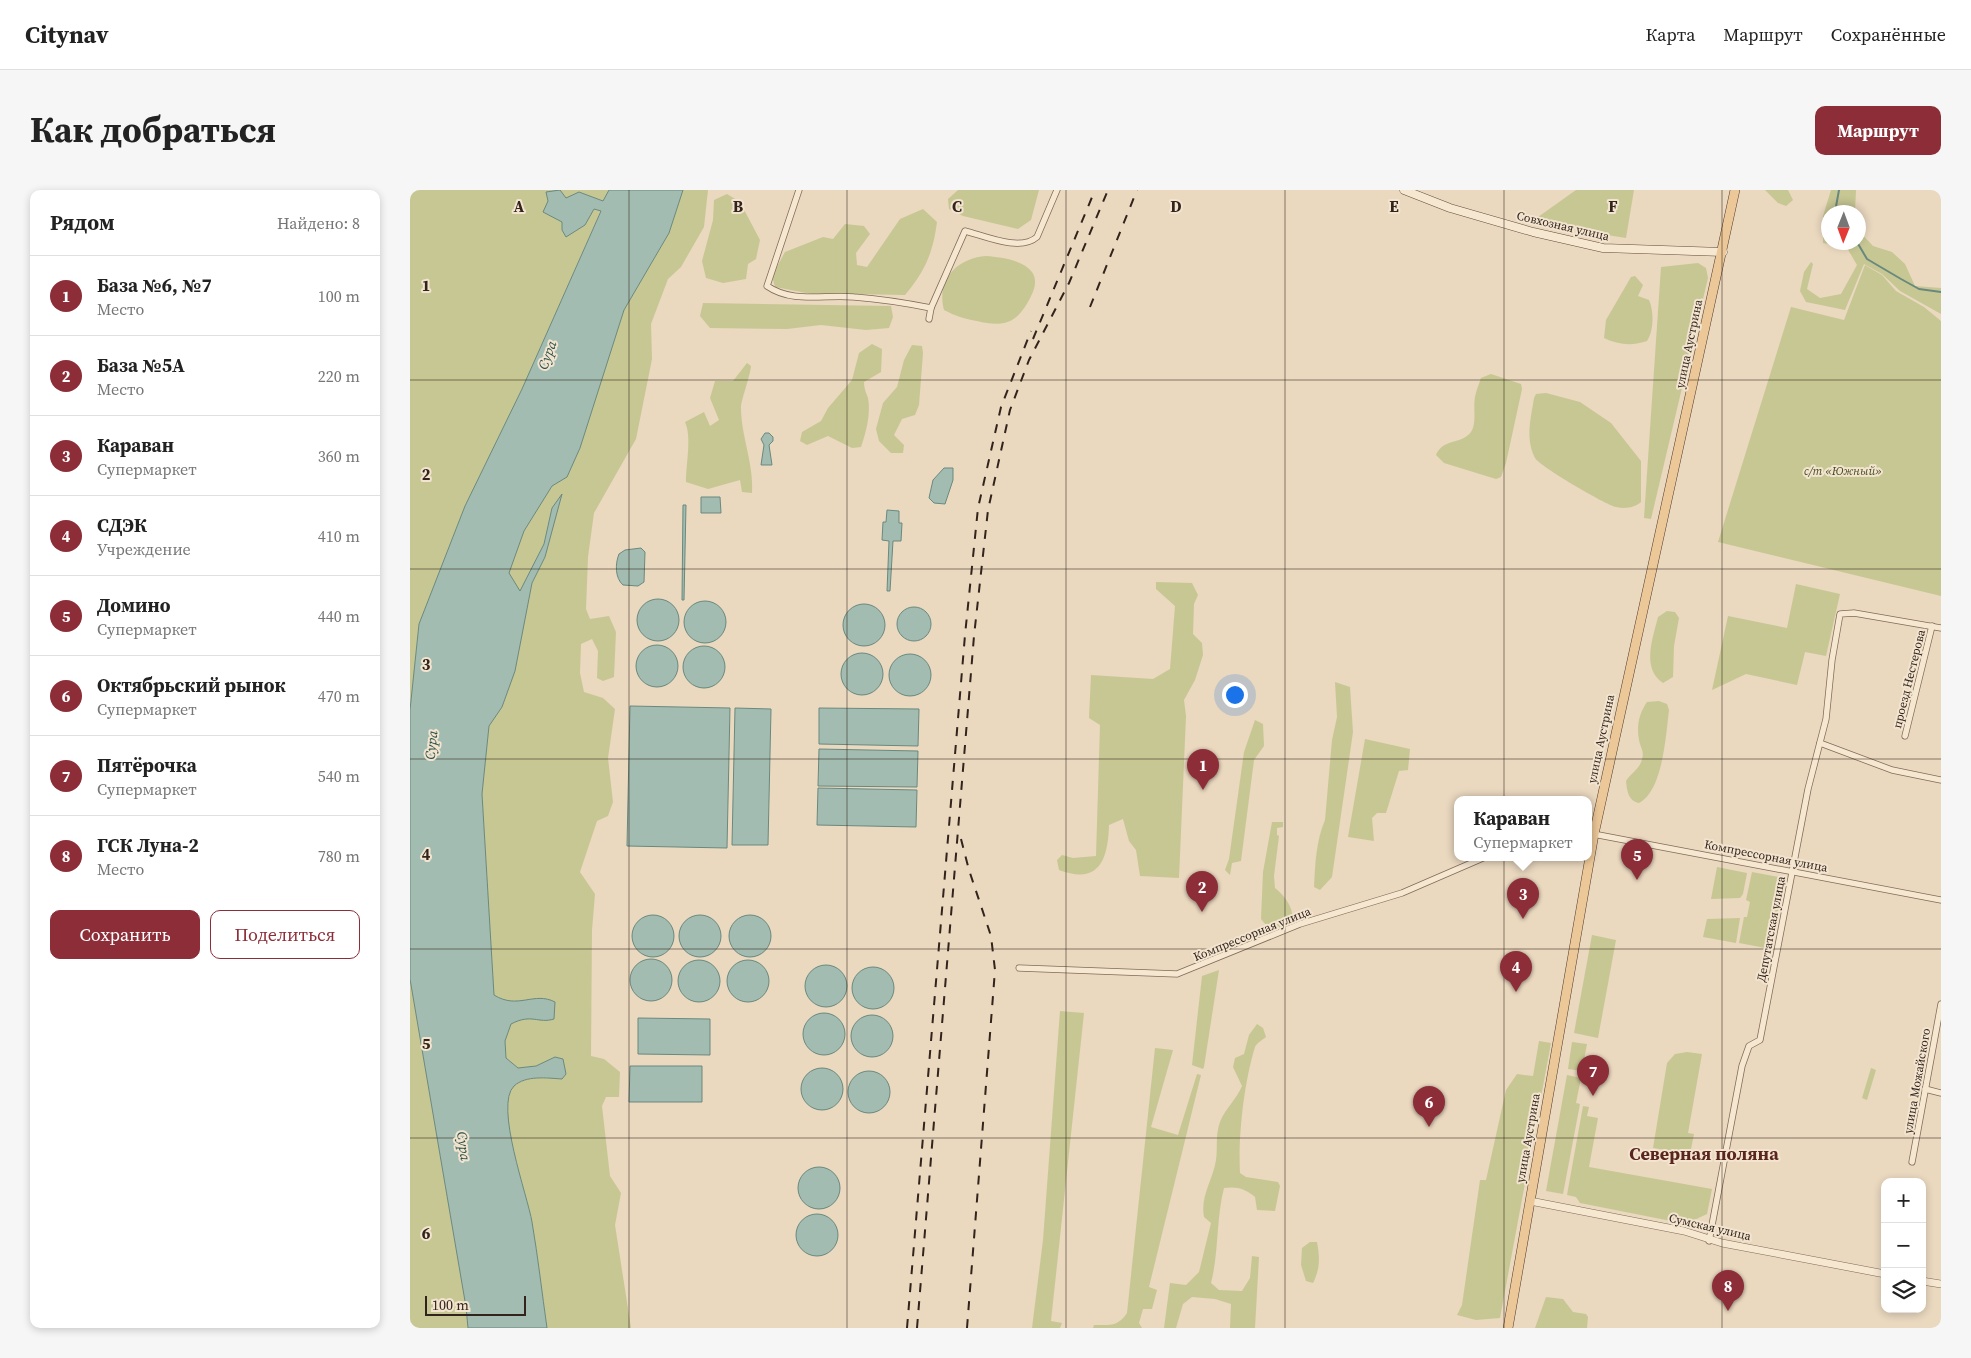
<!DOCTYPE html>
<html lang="ru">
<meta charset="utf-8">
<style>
:root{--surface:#fff;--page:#f6f6f6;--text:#222;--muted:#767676;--line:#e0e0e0;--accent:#8c2d38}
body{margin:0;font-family:"Source Serif 4",serif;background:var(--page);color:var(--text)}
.controls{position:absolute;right:15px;bottom:15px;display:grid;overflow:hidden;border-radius:10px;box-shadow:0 2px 8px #0003}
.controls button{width:45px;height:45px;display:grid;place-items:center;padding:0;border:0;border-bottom:1px solid var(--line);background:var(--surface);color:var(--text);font:25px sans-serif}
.compass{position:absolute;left:1411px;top:15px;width:45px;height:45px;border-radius:50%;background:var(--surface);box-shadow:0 2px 8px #0003;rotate:181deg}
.scale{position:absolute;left:15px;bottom:12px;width:101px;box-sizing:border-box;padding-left:5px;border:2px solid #32241c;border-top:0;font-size:14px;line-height:18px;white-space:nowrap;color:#32241c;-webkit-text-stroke:4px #f2e4ce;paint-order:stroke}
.you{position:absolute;left:824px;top:504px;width:18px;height:18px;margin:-12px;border:4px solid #fff;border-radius:50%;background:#1a73e8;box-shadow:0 0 0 8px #1a73e833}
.badge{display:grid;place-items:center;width:32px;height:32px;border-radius:50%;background:var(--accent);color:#fff;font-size:16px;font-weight:700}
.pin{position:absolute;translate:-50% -41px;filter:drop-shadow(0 1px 2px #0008)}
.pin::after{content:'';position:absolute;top:26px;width:18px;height:15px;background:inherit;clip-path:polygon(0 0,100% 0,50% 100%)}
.popup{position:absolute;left:1044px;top:606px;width:138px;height:65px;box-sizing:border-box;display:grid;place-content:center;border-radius:10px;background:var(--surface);filter:drop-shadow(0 1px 4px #0005);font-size:16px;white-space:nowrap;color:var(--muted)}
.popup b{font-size:19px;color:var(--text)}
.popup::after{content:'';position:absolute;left:50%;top:100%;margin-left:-10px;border:10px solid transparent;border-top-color:var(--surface)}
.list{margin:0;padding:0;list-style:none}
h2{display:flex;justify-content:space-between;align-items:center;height:65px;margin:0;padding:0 20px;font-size:21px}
h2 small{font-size:16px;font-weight:400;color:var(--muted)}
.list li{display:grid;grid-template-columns:32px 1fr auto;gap:15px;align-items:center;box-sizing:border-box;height:80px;padding:0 20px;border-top:1px solid var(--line)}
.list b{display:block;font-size:19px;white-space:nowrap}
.list p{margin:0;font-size:16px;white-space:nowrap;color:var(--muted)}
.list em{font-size:16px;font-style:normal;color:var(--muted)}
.actions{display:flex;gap:10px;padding:15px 20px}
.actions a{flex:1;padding:11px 0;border:1px solid var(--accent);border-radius:10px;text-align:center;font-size:18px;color:var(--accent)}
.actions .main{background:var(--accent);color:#fff}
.icon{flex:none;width:28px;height:28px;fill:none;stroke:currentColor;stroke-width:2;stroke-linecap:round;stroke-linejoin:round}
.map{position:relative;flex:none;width:1531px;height:1138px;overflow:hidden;border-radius:10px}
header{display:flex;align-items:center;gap:30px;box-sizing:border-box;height:70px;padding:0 25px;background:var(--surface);border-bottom:1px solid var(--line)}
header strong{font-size:24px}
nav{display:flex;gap:28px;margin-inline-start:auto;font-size:18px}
.intro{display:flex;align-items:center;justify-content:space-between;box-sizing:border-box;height:120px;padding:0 30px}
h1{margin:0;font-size:35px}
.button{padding:12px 22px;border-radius:10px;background:var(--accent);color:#fff;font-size:18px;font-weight:700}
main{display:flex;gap:30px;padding:0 30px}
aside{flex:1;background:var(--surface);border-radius:10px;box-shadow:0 2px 8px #0003}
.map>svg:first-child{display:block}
</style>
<header>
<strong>Citynav</strong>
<nav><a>Карта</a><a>Маршрут</a><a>Сохранённые</a></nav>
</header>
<div class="intro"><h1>Как добраться</h1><a class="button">Маршрут</a></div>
<main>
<aside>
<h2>Рядом<small>Найдено: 8</small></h2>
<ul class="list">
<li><span class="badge">1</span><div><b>База №6, №7</b><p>Место</p></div><em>100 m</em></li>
<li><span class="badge">2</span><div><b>База №5А</b><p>Место</p></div><em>220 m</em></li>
<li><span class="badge">3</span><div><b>Караван</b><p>Супермаркет</p></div><em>360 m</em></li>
<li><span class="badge">4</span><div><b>СДЭК</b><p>Учреждение</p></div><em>410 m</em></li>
<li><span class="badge">5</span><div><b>Домино</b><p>Супермаркет</p></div><em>440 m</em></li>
<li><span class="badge">6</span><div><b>Октябрьский рынок</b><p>Супермаркет</p></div><em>470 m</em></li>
<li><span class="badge">7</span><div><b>Пятёрочка</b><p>Супермаркет</p></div><em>540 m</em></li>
<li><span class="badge">8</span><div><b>ГСК Луна-2</b><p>Место</p></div><em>780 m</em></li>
</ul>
<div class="actions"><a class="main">Сохранить</a><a>Поделиться</a></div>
</aside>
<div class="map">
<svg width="1531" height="1138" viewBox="0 0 1531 1138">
<rect width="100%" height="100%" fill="#ead8bf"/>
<g fill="#c7c794">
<path d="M0,0H199L193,11L169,2L152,32V40L175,35L184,19L191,20L112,199L55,316L9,434L0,520Z"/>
<path d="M273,0H298L294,37L271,77L258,89L241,134L242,169L226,249L184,323L178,367L176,419L180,429L199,426L206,442L204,487L193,491L187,488L188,461L182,449L171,454L170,483L174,502L193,508L205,519L198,568L203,612L198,626L187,631L170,682L185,704L182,740L181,866L194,869L210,882L209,907H196L192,916L200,986L211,1003L205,1035L221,1138H137C132,1103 128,1067 122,1032C118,1006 84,915 104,896C116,885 137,888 152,889L156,884L153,869L145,867L126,876L108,878L96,868L95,851L101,833L114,827L130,829L84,805L72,604L79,536L92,517L105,481L122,393L135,367L151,306L142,318L134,354L110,402L99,383L114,341L142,296L157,287L170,258L214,120L259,43Z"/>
<path d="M548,0H629L621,30L608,39L553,26L539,19L538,9Z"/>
<path d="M1166,0H1224L1216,48L1172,41L1128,27Z"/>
<path d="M1355,0H1378L1383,10L1376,16L1368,13Z"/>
<path d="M1421,0H1446L1445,22H1418V52H1448L1449,41L1463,56L1482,62L1495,74L1505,96L1531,98V124L1490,101L1472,84L1454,74L1435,120L1396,112L1390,101L1394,82L1401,72L1403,74L1397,99L1410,108L1431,104L1447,75L1437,58L1413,53V26Z"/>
<path d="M317,4L330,12L350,50L346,69L338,74L336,89L313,93L296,88L292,71L303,30L304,10Z"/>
<path d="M513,19L527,32C523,63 515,81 495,105L444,104L412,106L365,97L362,86L375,62L413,47L423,49L435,34L454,36L460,44L446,63L447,75L457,77L490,29Z"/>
<path d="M576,66C590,67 613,70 622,82C627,89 625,98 622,104C609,132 596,138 567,131C555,129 545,126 534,120C526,90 547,68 576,66Z"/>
<path d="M1288,73L1296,78L1298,88L1241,329L1234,328L1251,77Z"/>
<path d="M1455,75L1472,85L1486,101L1514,117L1531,131V406L1308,352L1381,117L1434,130Z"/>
<path d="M1225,86L1233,95L1228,106L1239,110C1244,121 1244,141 1237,151C1223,156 1208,155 1194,148L1196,130L1221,87Z"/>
<path d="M293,113L481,116L483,127L479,138L456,140L411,135L377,139L300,138L290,126Z"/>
<path d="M462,154L472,159L471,182L454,192C454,199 456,202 458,208C461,224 456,242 451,257L442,258L418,246L397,255L390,251L392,242L411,231L418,218L442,190L449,163Z"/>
<path d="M502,155L512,156L513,163L509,215L505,225L492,229L484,245L494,255L493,263H481L469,251L466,239L473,213L487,197L494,170Z"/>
<path d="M337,173L341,176C340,187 331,210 331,218C331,246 344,274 342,303L332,302L330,290L298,299L276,292C276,274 282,247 275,232L294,222L300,236L309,230L300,208L305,191H323Z"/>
<path d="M1081,184L1111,194L1112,199L1096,273L1091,287L1086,289L1034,273L1026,265C1033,248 1051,255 1061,242C1067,234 1063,217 1065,207C1066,201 1069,194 1071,188Z"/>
<path d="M1136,203L1170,212L1201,233L1231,271V312C1224,318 1215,319 1206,317C1196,315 1129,276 1125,268C1115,248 1121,228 1124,208L1126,204Z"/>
<path d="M746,392L782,393L788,405L784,414L783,444L792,453L793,465L785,490L774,510L776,526L769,688L730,686L726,660L719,651L713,629L699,635C698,670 689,695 649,680L647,670L652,665L663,668L686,666L690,535L679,528L681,485L743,489L760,479L765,416L746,399Z"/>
<path d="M1386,394L1430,404L1416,466L1395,462L1387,495L1336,484L1302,500L1318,426L1377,438Z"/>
<path d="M1257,421L1265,422L1269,428L1264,456L1263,487L1253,493C1231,478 1243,448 1248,427Z"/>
<path d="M925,492L940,497L943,542L922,687L910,700L904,697C905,675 906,651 915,630L922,550L927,527Z"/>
<path d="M1249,511L1257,514L1259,520C1256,544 1253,601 1229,613C1218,611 1217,600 1216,591C1221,583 1230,579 1232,569C1234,563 1232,560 1230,554C1226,539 1228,525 1237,512Z"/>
<path d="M845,530L853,534L854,556L844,570L831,671L822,673L820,685L815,680L819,669L834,562Z"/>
<path d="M955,549L1000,559L998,580L989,581L976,623H967L962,628L964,651L938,647Z"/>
<path d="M862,632H873V637L867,638V645L869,646L864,686L865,698C876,707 885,719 882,734L861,741L851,729L853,682Z"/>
<path d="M1307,677L1337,683L1333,704L1330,708L1301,709Z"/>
<path d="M1342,682L1374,688L1361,759L1329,753L1334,727H1337L1340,712L1336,710Z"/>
<path d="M1330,728L1326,753L1293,747L1297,729Z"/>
<path d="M1182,745L1206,750L1188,848L1164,843Z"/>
<path d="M809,780L794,877L793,879L782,875L792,786Z"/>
<path d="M0,789L56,1117L58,1138H0Z"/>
<path d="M650,821L674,823L641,1131L652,1133L650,1138H622L633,1050Z"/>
<path d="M847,834L853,838L856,847C852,850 847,853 845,857C834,893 828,946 830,983L836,987L868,992L870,996L865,1021L847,1020L845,1007C836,999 827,996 814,998C806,1029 809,1062 801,1093L809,1100L832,1101L840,1088L842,1066L849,1067L845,1138H820L821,1114L805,1109L782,1107L773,1114L766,1138H754L760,1093L776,1095L789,1082L801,1033L794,1027C790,1006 803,990 806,970C808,957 805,946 810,932C815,919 826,910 832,896L823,877L825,868L834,864L839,845Z"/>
<path d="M1129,851L1141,853L1090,1128L1066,1130L1047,1125L1052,1115L1070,990H1076L1096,900L1107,884L1123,886Z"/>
<path d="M1162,852L1177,854L1172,881L1158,879Z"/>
<path d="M745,858L763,860L741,937L768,945L787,884L791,885L739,1097L747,1100L742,1119H733L729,1133L732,1138H683L684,1135C699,1135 708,1137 717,1123Z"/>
<path d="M1277,862L1292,864L1278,943L1284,944L1280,964L1243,958L1257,873L1265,864Z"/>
<path d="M1461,878L1466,880L1457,910L1452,908Z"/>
<path d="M1157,885L1171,888L1166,913L1170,914L1153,1004L1136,1001Z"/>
<path d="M1173,916L1179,917L1177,926L1188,928L1179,977L1302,999L1297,1024L1276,1034L1170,1013L1166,1007L1157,1005Z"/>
<path d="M900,1052H907C910,1068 910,1079 903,1093L896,1091L891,1075L892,1058Z"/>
<path d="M1136,1107L1153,1109L1163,1122L1176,1124L1178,1127L1177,1138H1125Z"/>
</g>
<g fill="#a2bcb1" stroke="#6a897e">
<path d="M150,0L156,8L169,2L193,11L199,0H273L259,43L214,120L170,258L157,287L142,296L114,341L99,383L110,401L134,354L142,318L152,304L135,367L122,393L105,481L92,517L79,536L72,604L84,805C108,820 124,801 145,812L144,829C128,834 122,823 101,834L95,851L96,868L108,878L126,876L145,867L153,869L156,884L152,889C137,888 116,885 104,896C84,915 118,1007 122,1032C128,1067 132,1103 137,1138H58L56,1117L0,789V520L9,434L55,316L112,199L191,21L184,19L175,35L156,47L152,40V32L133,22L138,11L136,2Z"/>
<path d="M355,243H359L363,247V251L359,255L362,275H351L354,255L351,249Z"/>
<path d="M534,278H543V290L535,314L524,313L519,308L523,290Z"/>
<path d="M291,307H310L311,323H291Z"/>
<path d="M273,315H276L274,410H272Z"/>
<path d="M477,320L489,321V333H492L491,351H483L480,401H477L479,351L472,350L473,332H476Z"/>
<path d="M231,358L235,362L234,392L228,396L213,395C205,388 205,374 209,364L215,360Z"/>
<circle cx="248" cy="430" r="21"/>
<circle cx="295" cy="432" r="21"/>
<circle cx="454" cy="435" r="21"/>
<circle cx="504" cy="434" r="17"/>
<circle cx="247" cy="476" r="21"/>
<circle cx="294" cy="477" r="21"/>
<circle cx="452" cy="484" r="21"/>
<circle cx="500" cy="485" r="21"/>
<path d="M220,516L320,518L317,658L217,656Z"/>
<path d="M325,518L361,519L358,655H322Z"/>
<path d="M409,518L509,519L508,556L409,554Z"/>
<path d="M409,559L508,561L507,597L408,596Z"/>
<path d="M408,598L507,600L506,637L407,635Z"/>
<circle cx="290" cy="746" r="21"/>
<circle cx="340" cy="746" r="21"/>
<circle cx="243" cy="746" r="21"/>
<circle cx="241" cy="790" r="21"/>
<circle cx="338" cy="791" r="21"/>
<circle cx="289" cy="791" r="21"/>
<circle cx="416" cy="796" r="21"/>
<circle cx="463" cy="798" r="21"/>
<circle cx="414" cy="844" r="21"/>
<circle cx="462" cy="846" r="21"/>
<path d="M228,828L300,829V865L228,864Z"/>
<path d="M220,876H292V912H219Z"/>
<circle cx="412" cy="899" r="21"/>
<circle cx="459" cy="902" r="21"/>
<circle cx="409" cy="998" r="21"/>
<circle cx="407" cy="1045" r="21"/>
</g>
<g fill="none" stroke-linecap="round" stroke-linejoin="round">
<g stroke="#6a897e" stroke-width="2">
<path d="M1425,22L1429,0"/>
<path d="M1447,52L1457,69L1491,89L1509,99L1531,102"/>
</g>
<g stroke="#816a59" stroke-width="7">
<g id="minor">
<path d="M389,0L357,96C383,114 415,104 444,107C470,109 496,113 521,118"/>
<path d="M519,129L521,118L555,41C575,46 610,62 627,47L647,0"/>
<path d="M1495,546L1522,436"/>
<path d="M1410,553L1482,580L1531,590"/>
<path d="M1178,643L1531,710"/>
<path d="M609,778L767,784L890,734L992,703L1073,668"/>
<path d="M1515,899L1531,903"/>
<path d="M1502,972L1531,814"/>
<path d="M1299,1051L1332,876L1339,856L1350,850L1398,599L1416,529L1422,470L1430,424L1444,423L1531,438"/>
</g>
</g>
<g stroke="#816a59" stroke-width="8">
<g id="tertiary">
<path d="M1120,1011L1274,1041L1312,1053L1475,1084"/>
<path d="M1512,1091L1531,1094"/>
</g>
</g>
<g stroke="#634b3c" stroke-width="9">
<path id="secondary" d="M994,0L1040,18L1123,42L1193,58L1313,62"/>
</g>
<g stroke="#4f392d" stroke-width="10">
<path id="primary" d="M1098,1138L1184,644L1325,0"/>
</g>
<use href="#minor" stroke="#f6e7d1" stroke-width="5.5"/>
<use href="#tertiary" stroke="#f6e7d1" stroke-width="7"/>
<use href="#secondary" stroke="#f6e7d1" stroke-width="8"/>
<use href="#primary" stroke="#ecc898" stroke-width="9"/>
<g stroke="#32241c" stroke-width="2" stroke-dasharray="9 9" stroke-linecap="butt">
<path d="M680,117L727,0"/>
<path d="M623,149L685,0"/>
<path d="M551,649L559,680L581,746L585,780L557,1138"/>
<path d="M497,1138L555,445L568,318L591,217L621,141"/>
<path d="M507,1138L564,446L578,320L600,220L619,170L659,93L698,0"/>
</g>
</g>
<path fill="none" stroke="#32241c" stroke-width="1" stroke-opacity="0.55" d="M219,0V1138M437,0V1138M656,0V1138M875,0V1138M1094,0V1138M1312,0V1138M0,190H1531M0,379H1531M0,569H1531M0,759H1531M0,948H1531"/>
<g text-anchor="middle" stroke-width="4" stroke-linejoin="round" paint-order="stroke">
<g font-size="12" fill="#32241c" stroke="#f2e4ce">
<text transform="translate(1153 36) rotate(13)" y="4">Совхозная улица</text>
<text transform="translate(1279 154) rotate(-78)" y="4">улица Аустрина</text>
<text transform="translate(1499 489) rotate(-76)" y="4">проезд Нестерова</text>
<text transform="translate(1191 549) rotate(-78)" y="4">улица Аустрина</text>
<text transform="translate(1356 666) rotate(11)" y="4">Компрессорная улица</text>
<text transform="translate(1361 739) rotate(-79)" y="4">Депутатская улица</text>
<text transform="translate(842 744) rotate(-22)" y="4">Компрессорная улица</text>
<text transform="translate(1507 891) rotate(-80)" y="4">улица Можайского</text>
<text transform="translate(1118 948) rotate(-80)" y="4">улица Аустрина</text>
<text transform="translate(1300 1037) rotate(13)" y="4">Сумская улица</text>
</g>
<g font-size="12" font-style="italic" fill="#474d24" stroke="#f2e4ce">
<text x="1433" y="285">с/т «Южный»</text>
</g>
<g font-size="14" font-style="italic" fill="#2c514a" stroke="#f2e4ce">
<text transform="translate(137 165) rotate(-70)" y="5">Сура</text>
<text transform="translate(21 555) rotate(-84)" y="5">Сура</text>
<text transform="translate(54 956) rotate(82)" y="5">Сура</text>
</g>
<g font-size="18" font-weight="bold" fill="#5b251f" stroke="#f2e4ce">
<text x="1294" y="970">Северная поляна</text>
</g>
</g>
<g font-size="16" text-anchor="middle" font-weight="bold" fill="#32241c" stroke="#f2e4ce" stroke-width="4" stroke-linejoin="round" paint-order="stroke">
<text x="109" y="22">A</text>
<text x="328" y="22">B</text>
<text x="547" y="22">C</text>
<text x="766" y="22">D</text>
<text x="984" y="22">E</text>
<text x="1203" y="22">F</text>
<text x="16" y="101">1</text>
<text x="16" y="290">2</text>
<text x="16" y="480">3</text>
<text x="16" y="670">4</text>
<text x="16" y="859">5</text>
<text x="16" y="1049">6</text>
</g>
</svg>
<div class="controls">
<button>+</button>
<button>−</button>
<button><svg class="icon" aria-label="layers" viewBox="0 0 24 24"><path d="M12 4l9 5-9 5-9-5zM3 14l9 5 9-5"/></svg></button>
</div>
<svg class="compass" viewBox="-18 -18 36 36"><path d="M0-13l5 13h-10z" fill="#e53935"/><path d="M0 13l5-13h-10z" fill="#767676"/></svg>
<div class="scale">100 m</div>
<div class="you"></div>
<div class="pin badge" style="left:793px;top:600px">1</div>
<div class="pin badge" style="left:792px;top:722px">2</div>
<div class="pin badge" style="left:1113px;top:729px">3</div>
<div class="popup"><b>Караван</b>Супермаркет</div>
<div class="pin badge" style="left:1106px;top:802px">4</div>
<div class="pin badge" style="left:1227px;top:690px">5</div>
<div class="pin badge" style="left:1019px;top:937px">6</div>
<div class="pin badge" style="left:1183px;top:906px">7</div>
<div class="pin badge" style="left:1318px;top:1121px">8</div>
</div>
</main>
